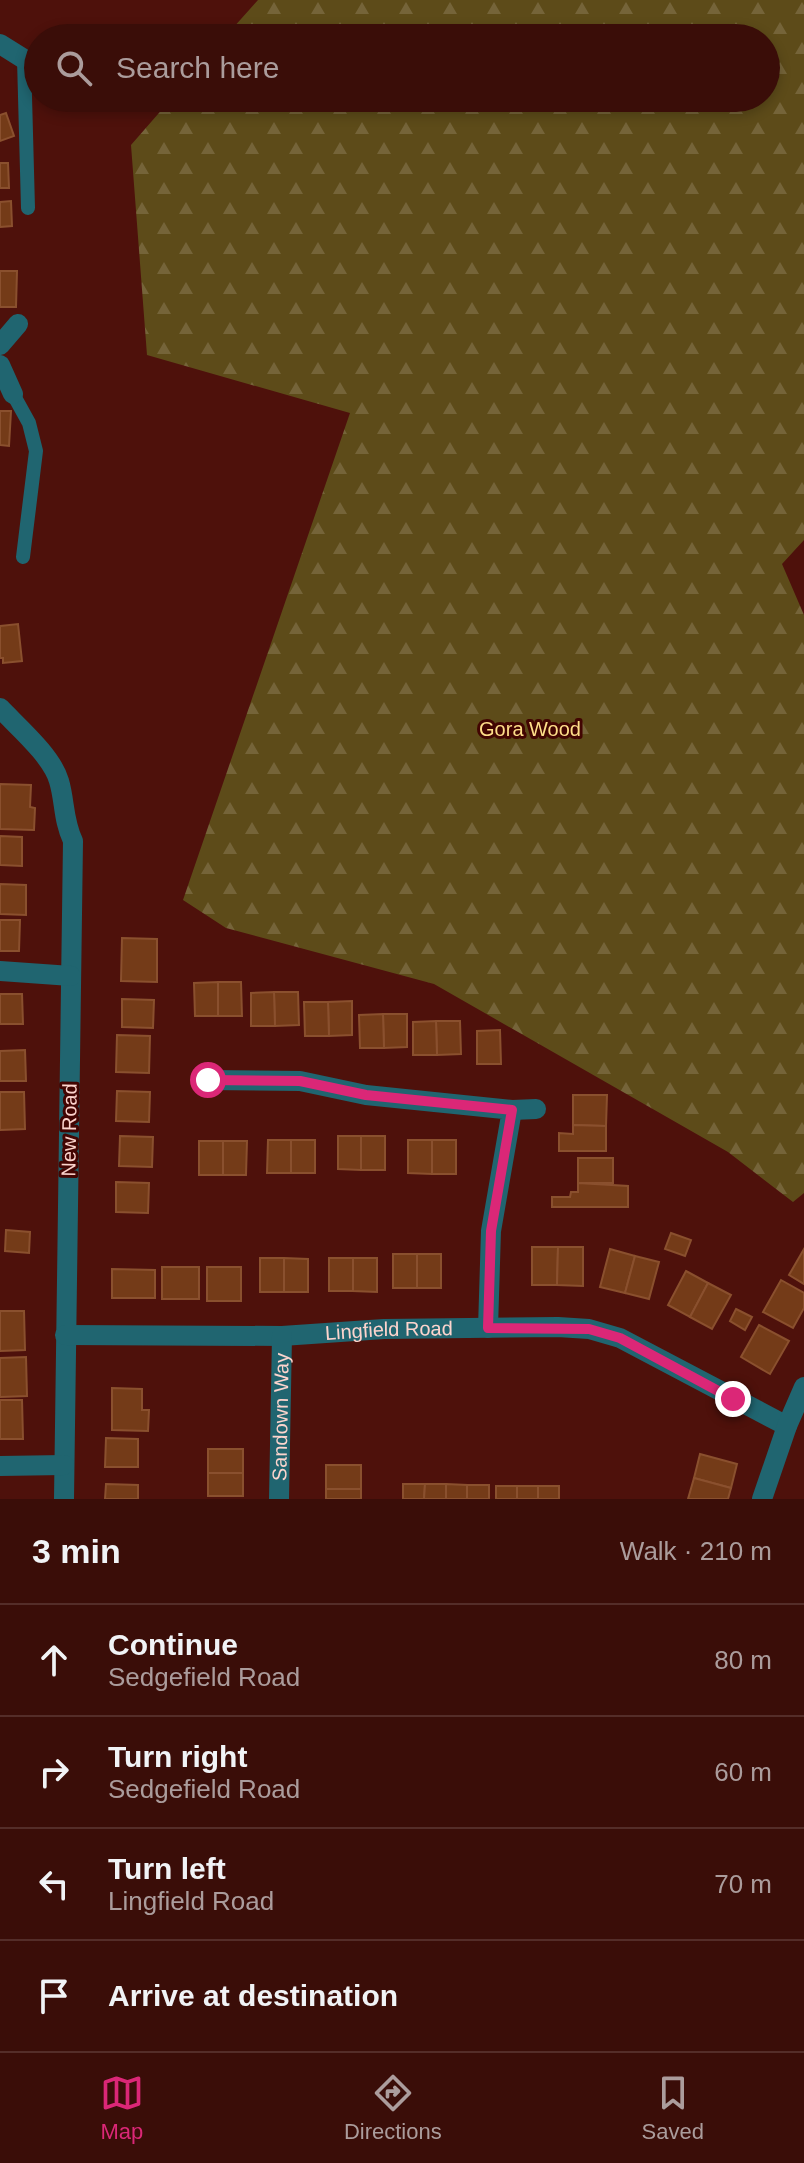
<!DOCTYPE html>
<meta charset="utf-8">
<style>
:root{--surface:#3a0d08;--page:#411612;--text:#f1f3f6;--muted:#ab9c9c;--line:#542d29;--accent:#db2777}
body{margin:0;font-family:Helvetica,sans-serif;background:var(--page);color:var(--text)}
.stop{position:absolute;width:24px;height:24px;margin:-18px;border:6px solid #db2777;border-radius:50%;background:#fff}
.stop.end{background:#db2777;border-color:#fff;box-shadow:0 2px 8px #0008}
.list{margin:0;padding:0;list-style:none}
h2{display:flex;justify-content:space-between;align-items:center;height:104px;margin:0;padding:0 32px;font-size:34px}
h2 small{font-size:26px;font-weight:400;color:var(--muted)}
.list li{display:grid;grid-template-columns:52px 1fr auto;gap:24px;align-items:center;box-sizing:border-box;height:112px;padding:0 32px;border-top:2px solid var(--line)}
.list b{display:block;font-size:30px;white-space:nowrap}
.list p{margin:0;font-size:26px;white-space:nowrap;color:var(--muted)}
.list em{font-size:26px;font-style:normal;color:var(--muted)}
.icon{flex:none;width:44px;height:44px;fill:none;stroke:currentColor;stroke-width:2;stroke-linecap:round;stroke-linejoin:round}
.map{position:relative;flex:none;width:804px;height:1499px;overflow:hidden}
.search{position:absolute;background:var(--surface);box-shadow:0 4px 12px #0003;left:24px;right:24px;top:24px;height:88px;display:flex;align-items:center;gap:20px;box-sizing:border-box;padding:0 28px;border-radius:44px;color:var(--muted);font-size:30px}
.sheet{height:552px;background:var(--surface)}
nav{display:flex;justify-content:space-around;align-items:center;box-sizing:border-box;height:112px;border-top:2px solid var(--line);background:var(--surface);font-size:22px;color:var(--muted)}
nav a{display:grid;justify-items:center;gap:4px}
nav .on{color:var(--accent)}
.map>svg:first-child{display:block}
</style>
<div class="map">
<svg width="804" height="1499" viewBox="0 0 804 1499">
<defs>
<pattern id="forest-firs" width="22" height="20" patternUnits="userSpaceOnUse" patternTransform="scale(2)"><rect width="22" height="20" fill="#5d4b19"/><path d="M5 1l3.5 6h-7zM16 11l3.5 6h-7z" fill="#756439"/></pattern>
</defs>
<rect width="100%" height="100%" fill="#4e110b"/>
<path fill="url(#forest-firs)" d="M258,0H804V540L782,564L804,615V1193L793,1202L728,1152L434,984L226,928L183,900L350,413L147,355L131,145L172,98H766V38H224Z"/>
<g fill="#743b18" stroke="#8a502e" stroke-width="2">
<path d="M6,113L14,136L0,141V115Z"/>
<path d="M0,163H8L9,188H0Z"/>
<path d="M11,201L12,226L0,227V202Z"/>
<path d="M0,271H17L16,307H0Z"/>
<path d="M0,411H11L9,446L0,445Z"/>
<path d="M18,624L22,661L3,663V658H0V626Z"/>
<path d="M0,784L31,785L30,807L35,808L34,830L0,829Z"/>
<path d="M0,836L22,837V866L0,865Z"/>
<path d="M0,884L26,885V915L0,914Z"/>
<path d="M0,920H20L19,951H0Z"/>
<path d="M122,938L157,939V982L121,981Z"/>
<path d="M218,982H241L242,1016H218Z"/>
<path d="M218,982V1016H195L194,983Z"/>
<path d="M274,992H298L299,1025L275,1026Z"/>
<path d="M274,992L275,1026H251V993Z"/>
<path d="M0,994H22L23,1024H0Z"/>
<path d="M122,999L154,1000L153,1028L122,1027Z"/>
<path d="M352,1001V1035L329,1036L328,1002Z"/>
<path d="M304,1002H328L329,1036H305Z"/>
<path d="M383,1014H407V1047L384,1048Z"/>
<path d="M383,1014L384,1048H360L359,1015Z"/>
<path d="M436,1021H460L461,1054L437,1055Z"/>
<path d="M436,1021L437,1055H413V1022Z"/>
<path d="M500,1030L501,1064H477V1031Z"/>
<path d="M117,1035L150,1036L149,1073L116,1072Z"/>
<path d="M25,1050L26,1081H0V1051Z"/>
<path d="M117,1091L150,1092L149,1122L116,1121Z"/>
<path d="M0,1092H24L25,1129L0,1130Z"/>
<path d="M573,1095H607L606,1126L573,1125Z"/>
<path d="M573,1125L606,1126V1151H559V1133L573,1134Z"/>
<path d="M120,1136L153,1137L152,1167L119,1166Z"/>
<path d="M338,1136H361V1170L338,1169Z"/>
<rect x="361" y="1136" width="24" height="34"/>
<path d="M268,1140H291V1173H267Z"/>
<rect x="291" y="1140" width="24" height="33"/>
<path d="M408,1140H432V1174L408,1173Z"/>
<rect x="432" y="1140" width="24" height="34"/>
<rect x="199" y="1141" width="24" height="34"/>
<path d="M223,1141H247L246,1175H223Z"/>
<rect x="578" y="1158" width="35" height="25"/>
<path d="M116,1182L149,1183L148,1213L116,1212Z"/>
<path d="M578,1183L628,1186V1207H552V1197H570L571,1192H578Z"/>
<path d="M6,1230L30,1232L29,1253L5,1251Z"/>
<path d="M671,1233L691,1240L685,1256L665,1249Z"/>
<path d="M532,1247H558L557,1285H532Z"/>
<path d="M558,1247H583V1286L557,1285Z"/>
<path d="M610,1249L635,1256L625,1293L600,1287Z"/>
<path d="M804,1249V1284L789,1275Z"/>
<rect x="393" y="1254" width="24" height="34"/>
<rect x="417" y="1254" width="24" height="34"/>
<path d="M635,1256L659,1262L649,1299L625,1293Z"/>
<rect x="260" y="1258" width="24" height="34"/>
<path d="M284,1258L308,1259V1292H284Z"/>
<rect x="329" y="1258" width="24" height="33"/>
<path d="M353,1258H377V1292L353,1291Z"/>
<rect x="162" y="1267" width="37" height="32"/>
<rect x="207" y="1267" width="34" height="34"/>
<path d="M112,1269L155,1270V1298H112Z"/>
<path d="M686,1271L708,1283L690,1317L668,1305Z"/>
<path d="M781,1280L804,1293V1308L793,1328L763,1312Z"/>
<path d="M708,1283L731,1295L712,1329L690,1317Z"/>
<path d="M736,1309L752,1317L745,1330L730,1321Z"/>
<path d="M0,1311H24L25,1350L0,1351Z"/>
<path d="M759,1325L789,1341L770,1374L741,1357Z"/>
<path d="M26,1357L27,1396L0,1397V1358Z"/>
<path d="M112,1388L142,1389V1410H149L148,1431L112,1430Z"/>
<path d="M0,1400H22L23,1439H0Z"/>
<path d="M106,1438L138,1439V1467H105Z"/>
<rect x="208" y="1449" width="35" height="24"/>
<path d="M700,1454L737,1464L731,1488L694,1478Z"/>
<rect x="326" y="1465" width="35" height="24"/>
<rect x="208" y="1473" width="35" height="23"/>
<path d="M694,1478L731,1488L728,1499H688Z"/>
<path d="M106,1484L138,1485V1499H105Z"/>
<path d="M403,1484H425L424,1499H403Z"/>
<path d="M425,1484H446V1499H424Z"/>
<path d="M446,1484L467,1485V1499H446Z"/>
<rect x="467" y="1485" width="22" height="14"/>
<rect x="496" y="1486" width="21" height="13"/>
<rect x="517" y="1486" width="21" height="13"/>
<rect x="538" y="1486" width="21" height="13"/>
<rect x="326" y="1489" width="35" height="10"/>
</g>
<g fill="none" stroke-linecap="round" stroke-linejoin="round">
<g stroke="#206570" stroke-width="14">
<path d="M24,59L28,208"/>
<path d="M13,394L29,423L36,451L23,557"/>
</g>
<g stroke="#206570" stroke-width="20">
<path d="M0,44L24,59"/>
<path d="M0,345L18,324"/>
<path d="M0,365L13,394"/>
<path d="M0,708C18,727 52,756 59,781C65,801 63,820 73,841L64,1499"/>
<path d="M0,971L71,976"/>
<path d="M208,1080L300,1081L366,1095L512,1110L491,1231L488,1328"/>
<path d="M512,1110L536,1109"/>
<path id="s1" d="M65,1335L282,1336L384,1329L558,1327L589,1329L620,1338L787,1426"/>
<path d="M0,1466L64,1465"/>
<path id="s2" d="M279,1499L282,1336"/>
<path d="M762,1499L787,1426L804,1387"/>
</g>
</g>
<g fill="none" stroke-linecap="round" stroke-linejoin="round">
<path stroke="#db2777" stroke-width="10" d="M208,1080L300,1081L366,1095L512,1110L491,1231L488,1328L589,1329L620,1338L733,1399"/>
</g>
<g text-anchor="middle" stroke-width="6" stroke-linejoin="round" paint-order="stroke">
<g font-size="20" fill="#fede89" stroke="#420502">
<text x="530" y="736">Gora Wood</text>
</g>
<g font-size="20" fill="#fcd4cd" stroke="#420502">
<text transform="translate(69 1130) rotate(-89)" y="7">New Road</text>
<text dy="7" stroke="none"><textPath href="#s1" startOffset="324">Lingfield Road</textPath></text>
<text dy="7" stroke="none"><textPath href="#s2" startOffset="82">Sandown Way</textPath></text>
</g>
</g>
</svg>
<div class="stop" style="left:208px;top:1080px"></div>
<div class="stop end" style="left:733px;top:1399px"></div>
<div class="search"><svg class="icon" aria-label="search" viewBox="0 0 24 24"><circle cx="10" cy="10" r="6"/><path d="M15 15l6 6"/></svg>Search here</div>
</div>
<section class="sheet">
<h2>3 min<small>Walk · 210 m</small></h2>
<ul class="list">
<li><svg class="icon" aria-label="ahead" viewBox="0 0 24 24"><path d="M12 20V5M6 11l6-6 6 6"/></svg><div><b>Continue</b><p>Sedgefield Road</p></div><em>80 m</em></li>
<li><svg class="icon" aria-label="right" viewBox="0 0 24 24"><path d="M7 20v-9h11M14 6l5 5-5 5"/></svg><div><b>Turn right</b><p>Sedgefield Road</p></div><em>60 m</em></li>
<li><svg class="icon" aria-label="left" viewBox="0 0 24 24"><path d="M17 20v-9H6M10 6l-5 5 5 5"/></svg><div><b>Turn left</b><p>Lingfield Road</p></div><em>70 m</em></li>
<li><svg class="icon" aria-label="arrive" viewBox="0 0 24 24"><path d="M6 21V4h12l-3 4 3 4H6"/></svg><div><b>Arrive at destination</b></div></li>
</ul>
</section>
<nav>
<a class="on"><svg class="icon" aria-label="map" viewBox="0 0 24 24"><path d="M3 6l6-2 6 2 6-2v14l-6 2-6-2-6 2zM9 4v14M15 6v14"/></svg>Map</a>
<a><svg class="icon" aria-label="directions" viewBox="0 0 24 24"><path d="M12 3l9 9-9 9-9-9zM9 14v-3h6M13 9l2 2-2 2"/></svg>Directions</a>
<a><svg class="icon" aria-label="saved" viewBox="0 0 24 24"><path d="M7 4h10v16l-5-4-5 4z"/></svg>Saved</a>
</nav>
